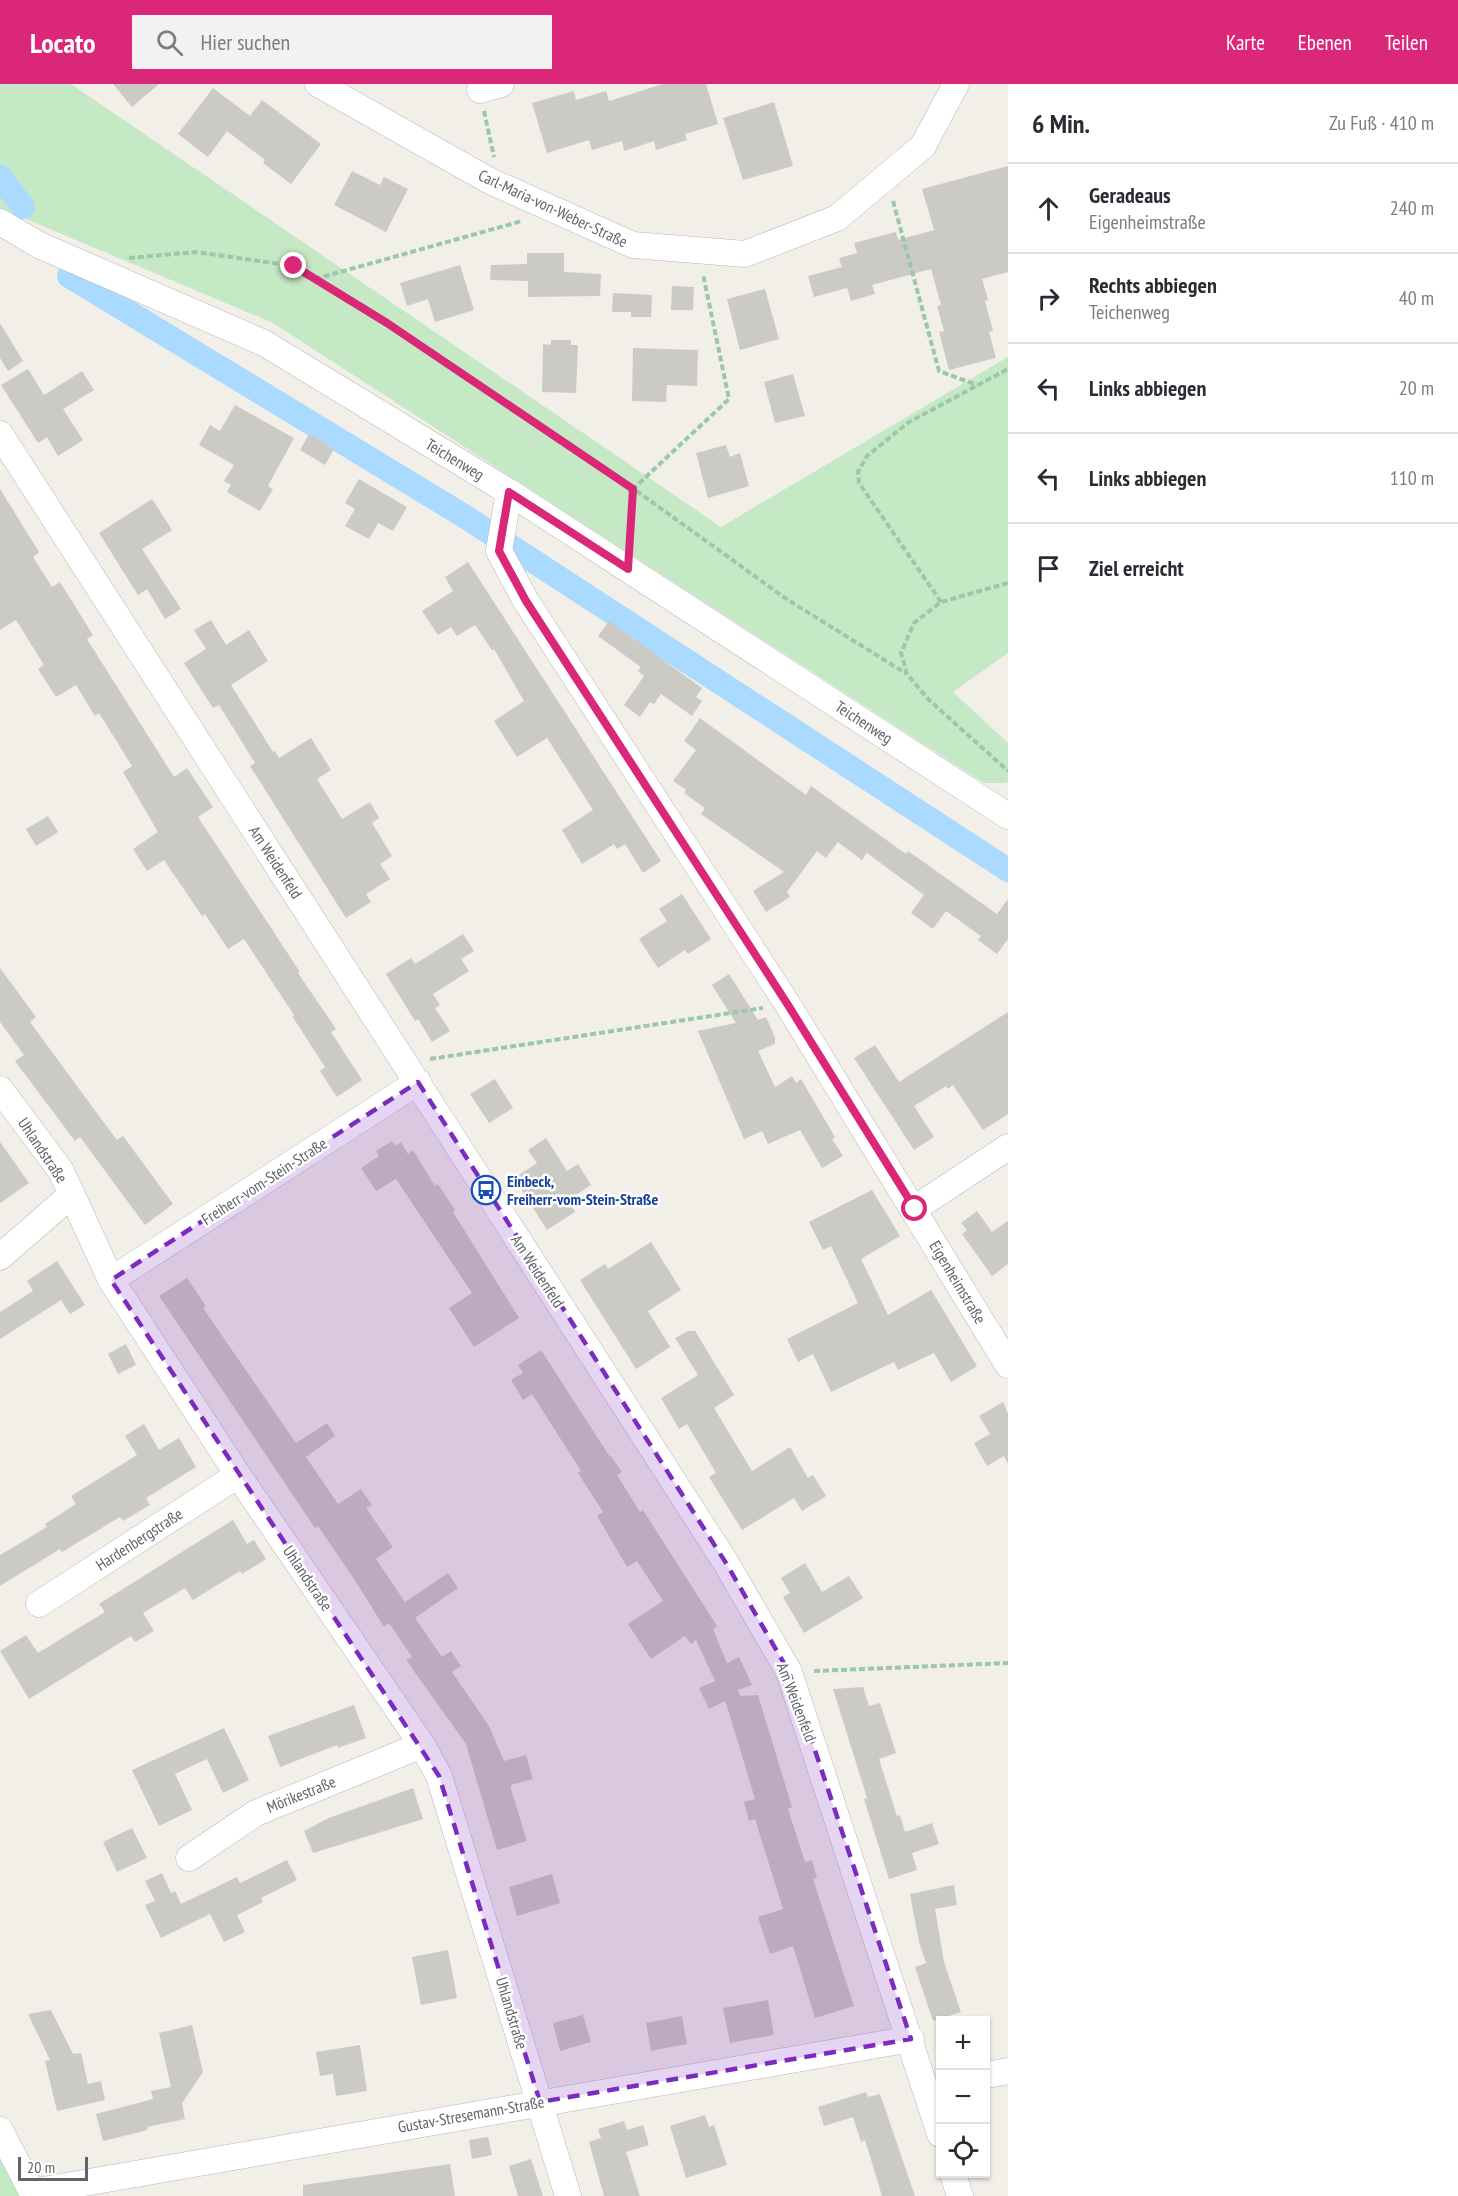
<!DOCTYPE html>
<html lang="de">
<meta charset="utf-8">
<style>
:root{--surface:#fff;--page:#f2f2f3;--text:#2b2b33;--muted:#7c7c81;--line:#e1e1e2;--accent:#db2777}
body{margin:0;font-family:"PT Sans Narrow",sans-serif;background:var(--page);color:var(--text)}
.controls{position:absolute;right:18px;bottom:18px;display:grid;overflow:hidden;border-radius:0px;box-shadow:0 2px 4px #0004}
.controls button{width:54px;height:54px;display:grid;place-items:center;padding:0;border:0;border-bottom:2px solid var(--line);background:var(--surface);color:var(--text);font:30px sans-serif}
.scale{position:absolute;left:18px;bottom:15px;width:70px;box-sizing:border-box;padding-left:6px;border:3px solid #5f6368;border-top:0;font-size:16px;line-height:21px;white-space:nowrap;color:#5f6368;-webkit-text-stroke:4px #fff;paint-order:stroke}
.stop{position:absolute;width:18px;height:18px;margin:-14px;border:4px solid #db2777;border-radius:50%;background:#fff}
.stop.end{background:#db2777;border-color:#fff;box-shadow:0 2px 6px #0008}
.list{margin:0;padding:0;list-style:none}
h2{display:flex;justify-content:space-between;align-items:center;height:78px;margin:0;padding:0 24px;font-size:26px}
h2 small{font-size:20px;font-weight:400;color:var(--muted)}
.list li{display:grid;grid-template-columns:39px 1fr auto;gap:18px;align-items:center;box-sizing:border-box;height:90px;padding:0 24px;border-top:2px solid var(--line)}
.list b{display:block;font-size:22px;white-space:nowrap}
.list p{margin:0;font-size:20px;white-space:nowrap;color:var(--muted)}
.list em{font-size:20px;font-style:normal;color:var(--muted)}
.icon{flex:none;width:33px;height:33px;fill:none;stroke:currentColor;stroke-width:2;stroke-linecap:round;stroke-linejoin:round}
.map{position:relative;flex:none;width:1008px;height:2112px;overflow:hidden}
header{display:flex;align-items:center;gap:36px;box-sizing:border-box;height:84px;padding:0 30px;background:var(--accent);color:#fff}
header strong{font-size:28px}
nav{display:flex;gap:33px;margin-inline-start:auto;font-size:21px}
.search{width:420px;height:54px;background:var(--page);display:flex;align-items:center;gap:15px;box-sizing:border-box;padding:0 21px;border-radius:0px;color:var(--muted);font-size:22px}
main{display:flex}
aside{flex:1;background:var(--surface)}
.map>svg:first-child{display:block}
</style>
<header>
<strong>Locato</strong>
<div class="search"><svg class="icon" aria-label="search" viewBox="0 0 24 24"><circle cx="10" cy="10" r="6"/><path d="M15 15l6 6"/></svg>Hier suchen</div>
<nav><a>Karte</a><a>Ebenen</a><a>Teilen</a></nav>
</header>
<main>
<div class="map">
<svg width="1008" height="2112" viewBox="0 0 1008 2112">
<rect width="100%" height="100%" fill="#f1efe8"/>
<g fill="#c5e8c5">
<path d="M0,0H71L721,443L1008,273V569L953,608L1008,659V697L1006,699H984L273,239L0,124Z"/>
<path d="M0,2069L22,2112H0Z"/>
</g>
<g fill="none" stroke-linecap="round" stroke-linejoin="round">
<g stroke="#aadaff" stroke-width="24">
<path d="M0,93L23,123"/>
<path d="M69,192L464,432L1008,786"/>
</g>
</g>
<g fill="#cccac5">
<path d="M113,0H159L132,23Z"/>
<path d="M663,0H706L718,40L685,50L687,56L656,66L654,57L624,67L622,57L592,66L589,56L547,69L532,19L574,7L576,16L606,7L609,17Z"/>
<path d="M213,4L250,32L262,16L321,60L291,100L263,79L265,76L227,47L208,73L178,50Z"/>
<path d="M774,18L793,82L743,96L723,34Z"/>
<path d="M1008,82V188L982,195L988,216L985,217L993,247L989,248L996,274L949,286L939,248L944,247L937,222L941,221L931,185L872,201L875,210L851,217L847,204L814,213L808,192L842,183L839,174L857,169L854,159L896,148L898,156L934,146L922,105Z"/>
<path d="M352,87L380,101L384,93L408,105L386,148L334,121Z"/>
<path d="M527,169H564V188L601,190L600,212L528,213V197L490,196L491,181L527,180Z"/>
<path d="M460,181L474,226L435,238L428,215L407,222L400,199Z"/>
<path d="M672,202L694,203L693,226H671Z"/>
<path d="M765,205L779,255L740,266L727,215Z"/>
<path d="M613,209L652,211L651,233H631V228H612Z"/>
<path d="M0,239L23,277L8,287L0,274Z"/>
<path d="M551,256H571V261H578L576,309L542,308L543,260L551,261Z"/>
<path d="M633,264L698,266L697,302L667,301L666,318L632,317Z"/>
<path d="M28,285L44,311L82,287L94,306L63,325L83,356L58,372L47,353L38,359L1,301Z"/>
<path d="M793,290L805,332L775,339L764,298Z"/>
<path d="M235,321L294,354L268,402L273,405L260,427L227,408L231,401L224,397L234,381L199,361L210,341L220,347Z"/>
<path d="M309,350L334,365L325,381L300,366Z"/>
<path d="M726,361L730,373L740,369L749,402L708,414L696,369Z"/>
<path d="M359,395L407,423L393,447L378,439L369,455L345,442L355,425L345,419Z"/>
<path d="M0,405L39,468L33,473L52,503L60,498L93,551L87,555L174,693L187,684L213,723L198,733L300,888L298,889L336,945L331,948L362,996L337,1013L320,987L325,983L292,932L294,931L244,855L228,865L205,830L202,832L164,776L147,787L133,765L158,748L123,688L132,682L99,629L95,632L76,601L56,613L38,585L44,581L16,536L0,546Z"/>
<path d="M152,415L172,446L142,465L181,525L165,535L147,505L138,511L99,449Z"/>
<path d="M468,478L661,777L643,789L625,760L617,765L614,760L582,780L562,746L593,726L547,654L517,673L494,637L524,617L494,565L492,566L475,541L457,552L451,543L438,551L422,527L453,507L445,493Z"/>
<path d="M211,536L226,561L249,546L268,577L231,601L273,668L275,667L279,674L311,654L331,686L317,695L342,735L370,718L379,734L372,739L392,772L380,780L390,795L366,810L371,818L346,834L250,682L255,679L219,621L213,624L184,579L206,565L194,546Z"/>
<path d="M609,537L702,604L696,613L702,617L692,632L661,610L654,620L650,618L640,633L624,621L644,592L638,587L641,583L598,552Z"/>
<path d="M700,634L806,711L811,702L906,770L908,767L997,830L1008,815V855L997,870L978,856L981,852L946,827L933,845L911,829L924,811L867,769L862,776L838,758L826,774L817,767L787,808L790,813L766,828L753,807L784,788L701,730L705,724L684,709L686,706L673,697L696,666L684,657Z"/>
<path d="M48,732L58,748L36,762L26,745Z"/>
<path d="M682,810L711,855L688,870L685,866L658,884L639,855L667,837L659,825Z"/>
<path d="M463,850L474,867L461,875L469,887L433,910L440,921L435,924L450,947L432,958L418,935L415,937L386,890L411,874L415,880Z"/>
<path d="M0,884L36,933L30,938L102,1036L117,1056L123,1052L173,1120L145,1141L80,1053L75,1057L15,977L24,971L0,938Z"/>
<path d="M729,890L758,936L766,933L775,953V960L758,967L775,1003L792,992L796,999L801,995L835,1053L832,1055L843,1072L822,1084L800,1046L768,1060L762,1047L744,1055L698,947L736,939L712,901Z"/>
<path d="M1008,928V1030L983,1046L953,1001L948,1005L946,1002L914,1022L934,1053L914,1066L854,974L875,961L899,998Z"/>
<path d="M495,995L513,1024L489,1039L470,1010Z"/>
<path d="M546,1054L567,1087L578,1080L591,1101L568,1116L575,1128L547,1146L518,1100L523,1098L519,1091L537,1079L528,1066Z"/>
<path d="M392,1057L395,1062L401,1058L408,1070L413,1066L435,1102L438,1100L455,1126L453,1128L519,1234L474,1263L449,1224L472,1209L396,1095L376,1107L361,1084L379,1072L376,1067Z"/>
<path d="M0,1058L29,1099L0,1119Z"/>
<path d="M872,1106L900,1152L861,1175L888,1231L931,1206L977,1282L951,1298L934,1269L898,1286L894,1278L831,1308L813,1270L798,1278L787,1255L858,1219L831,1162L823,1166L809,1138Z"/>
<path d="M977,1127L992,1148L1008,1137V1180L992,1192L962,1150L967,1146L961,1139Z"/>
<path d="M651,1158L681,1206L648,1227L670,1263L636,1285L580,1196L605,1180L608,1185Z"/>
<path d="M57,1177L85,1221L70,1230L61,1216L0,1255V1228L33,1207L27,1197Z"/>
<path d="M187,1194L206,1222L203,1224L296,1359L327,1339L335,1352L306,1373L338,1420L361,1405L372,1421L366,1424L393,1463L376,1475L405,1518L448,1489L458,1504L415,1534L442,1573L451,1567L461,1582L452,1588L489,1642L504,1677L526,1671L533,1695L511,1701V1705L527,1757L497,1766L466,1660L406,1576L412,1573L389,1539L384,1543L356,1498L318,1442L315,1444L159,1212Z"/>
<path d="M688,1247H695L734,1311L714,1324L752,1387L790,1363L808,1394L813,1391L826,1412L802,1427L794,1414L742,1446L709,1393L716,1389L687,1340L679,1345L661,1314L698,1291L675,1254Z"/>
<path d="M126,1260L136,1281L118,1290L108,1270Z"/>
<path d="M541,1266L610,1373L611,1372L622,1388L617,1391L640,1428L643,1426L717,1542L713,1545L727,1579L739,1573L752,1601L738,1606L740,1612L758,1611L792,1723L788,1725L805,1778L812,1776L817,1794L813,1795L854,1922L815,1934L793,1862L770,1870L758,1833L783,1825L755,1735L749,1737L744,1718L755,1715L727,1622L725,1617L709,1625L699,1604L715,1597L696,1556L691,1560L685,1552L651,1575L628,1540L663,1517L637,1477L627,1483L597,1432L603,1428L578,1389L581,1387L532,1310L523,1316L511,1296L523,1289L518,1281Z"/>
<path d="M1003,1318L1008,1330V1380L1004,1372L987,1382L974,1359L990,1350L979,1332Z"/>
<path d="M144,1340L159,1366L179,1354L196,1383L146,1414L150,1421L123,1437L120,1433L62,1468L60,1465L0,1502V1471L47,1443L45,1440L76,1420L71,1412L137,1371L125,1352Z"/>
<path d="M233,1436L247,1460L254,1456L266,1475L242,1490L240,1487L193,1516L185,1504L143,1529L154,1547L135,1558L131,1552L29,1615L0,1567L26,1551L38,1569L105,1528L99,1520Z"/>
<path d="M805,1479L822,1508L849,1492L863,1514L804,1549L783,1513L790,1509L781,1494Z"/>
<path d="M863,1603L869,1622L880,1619L896,1669L879,1675L897,1732L900,1731L905,1748L932,1739L939,1760L912,1769L917,1786L889,1795L864,1715L867,1714L833,1605Z"/>
<path d="M354,1621L366,1654L338,1664L337,1661L280,1683L268,1652Z"/>
<path d="M224,1644L249,1696L223,1709L207,1675L175,1690L192,1726L159,1742L132,1686Z"/>
<path d="M413,1704L423,1735L313,1769L304,1747L329,1734Z"/>
<path d="M132,1744L147,1774L117,1788L103,1758Z"/>
<path d="M287,1776L297,1796L261,1814L263,1818L237,1831L245,1848L224,1858L210,1830L161,1854L145,1821L155,1817L145,1797L162,1789L171,1809L175,1807L181,1820L237,1793L240,1799Z"/>
<path d="M552,1790L560,1819L517,1832L509,1803Z"/>
<path d="M954,1801L957,1821L935,1825L944,1878L961,1928L933,1937L915,1883L926,1879L919,1858L910,1810Z"/>
<path d="M448,1866L457,1914L421,1921L412,1873Z"/>
<path d="M768,1916L774,1951L730,1959L723,1924Z"/>
<path d="M51,1926L73,1970L81,1969L88,2000L101,1997L105,2016L57,2027L45,1977L50,1976L28,1930Z"/>
<path d="M583,1931L591,1958L560,1967L553,1939Z"/>
<path d="M682,1932L687,1960L651,1967L646,1939Z"/>
<path d="M192,1941L203,1988L182,2019L185,2035L147,2043L148,2046L103,2057L96,2030L153,2015L151,2007L171,2003L159,1949Z"/>
<path d="M360,1961L367,2007L336,2012L333,1990L320,1992L316,1968Z"/>
<path d="M866,2008L868,2013L880,2010L915,2112H882L865,2056L861,2058L853,2033L824,2042L818,2023Z"/>
<path d="M705,2031L709,2043L714,2041L727,2081L686,2094L670,2042Z"/>
<path d="M624,2037L627,2046L643,2041L649,2061L626,2068L640,2112H604L589,2058L601,2054L598,2045Z"/>
<path d="M488,2053L492,2071L472,2075L469,2056Z"/>
<path d="M531,2075L543,2112H518L509,2082Z"/>
<path d="M450,2080L455,2112H303V2101Z"/>
</g>
<g fill="none" stroke-linecap="round" stroke-linejoin="round">
<g stroke="#b5b8bc" stroke-width="27">
<g id="minor">
<path d="M318,0L490,97L633,161L745,170L837,134L923,62L956,0"/>
<path d="M480,6L501,0"/>
<path d="M0,138L39,161L264,259L509,408L1008,732"/>
<path d="M0,350L726,1479L789,1588L940,2050"/>
<path d="M509,408L499,467L526,517L788,921L1008,1281"/>
<path d="M0,1005L61,1087L111,1196L238,1391L422,1661L439,1692L568,2112"/>
<path d="M914,1125L1008,1063"/>
<path d="M0,1173L71,1111"/>
<path d="M111,1196L418,998"/>
<path d="M39,1520L238,1391"/>
<path d="M189,1774L256,1729L422,1661"/>
<path d="M986,1991L1008,1987"/>
<path d="M0,2046L34,2112"/>
<path d="M953,2090L960,2112"/>
<path d="M32,2108L911,1955"/>
</g>
</g>
<g stroke="#9cc7a9" stroke-width="4" stroke-dasharray="6 3" stroke-linecap="butt">
<path d="M484,27L494,73"/>
<path d="M893,117L939,287L977,301"/>
<path d="M129,174L196,168L294,182L387,239L505,320L610,388L788,516L907,590"/>
<path d="M315,195L522,137"/>
<path d="M630,460L633,405L729,315L703,190"/>
<path d="M1008,499L941,518L914,539L901,569L907,590L928,615L1008,687"/>
<path d="M941,518L859,399L858,388L867,372L909,338L1008,285"/>
<path d="M430,975L763,924"/>
<path d="M814,1587L1008,1579"/>
</g>
<use href="#minor" stroke="#fff" stroke-width="26"/>
</g>
<g fill="none" stroke-linecap="round" stroke-linejoin="round">
<path stroke="#db2777" stroke-width="8" d="M294,182L387,239L633,405L628,485L509,408L499,467L526,517L788,921L915,1125"/>
</g>
<path fill="#7b2cbf" fill-opacity="0.2" stroke="#7b2cbf" stroke-width="4.5" stroke-dasharray="12 8" stroke-linejoin="round" d="M418,998L726,1479L789,1588L911,1955L540,2018L439,1692L111,1196Z"/>
<defs>
<g id="bus-ring" transform="scale(1.5)"><circle r="9.5" fill="#fff" stroke="#1a4fb4" stroke-width="1.5"/><path d="M-5-6H5V4H4V6H2V4H-2V6H-4V4H-5ZM-3.5-4V0h7V-4ZM-3.5 1.2v1.5H-2V1.2ZM2 1.2v1.5H3.5V1.2Z" fill="#1a4fb4"/></g>
</defs>
<g fill-rule="evenodd">
<use href="#bus-ring" x="486" y="1106"/>
</g>
<g text-anchor="middle" stroke-width="5" stroke-linejoin="round" paint-order="stroke">
<g font-size="16" fill="#5f6368" stroke="#fff">
<text transform="translate(553 124) rotate(25)" y="6">Carl-Maria-von-Weber-Straße</text>
<text transform="translate(455 375) rotate(31)" y="6">Teichenweg</text>
<text transform="translate(864 638) rotate(33)" y="6">Teichenweg</text>
<text transform="translate(276 778) rotate(57)" y="6">Am Weidenfeld</text>
<text transform="translate(43 1066) rotate(56)" y="6">Uhlandstraße</text>
<text transform="translate(264 1097) rotate(-33)" y="6">Freiherr-vom-Stein-Straße</text>
<text transform="translate(538 1187) rotate(57)" y="6">Am Weidenfeld</text>
<text transform="translate(958 1198) rotate(59)" y="6">Eigenheimstraße</text>
<text transform="translate(139 1455) rotate(-33)" y="6">Hardenbergstraße</text>
<text transform="translate(308 1494) rotate(56)" y="6">Uhlandstraße</text>
<text transform="translate(797 1618) rotate(69)" y="6">Am Weidenfeld</text>
<text transform="translate(301 1710) rotate(-22)" y="6">Mörikestraße</text>
<text transform="translate(512 1929) rotate(73)" y="6">Uhlandstraße</text>
<text transform="translate(471 2030) rotate(-10)" y="6">Gustav-Stresemann-Straße</text>
</g>
<g font-size="16" font-weight="bold" fill="#164399" stroke="#fff" text-anchor="start">
<text x="507" y="1103">Einbeck,<tspan x="507" dy="18">Freiherr-vom-Stein-Straße</tspan></text>
</g>
</g>
</svg>
<div class="controls">
<button>+</button>
<button>−</button>
<button><svg class="icon" aria-label="locate" viewBox="0 0 24 24"><circle cx="12" cy="12" r="6"/><path d="M12 2v4M12 18v4M2 12h4M18 12h4"/></svg></button>
</div>
<div class="scale">20 m</div>
<div class="stop" style="left:915px;top:1125px"></div>
<div class="stop end" style="left:294px;top:182px"></div>
</div>
<aside>
<h2>6 Min.<small>Zu Fuß · 410 m</small></h2>
<ul class="list">
<li><svg class="icon" aria-label="ahead" viewBox="0 0 24 24"><path d="M12 20V5M6 11l6-6 6 6"/></svg><div><b>Geradeaus</b><p>Eigenheimstraße</p></div><em>240 m</em></li>
<li><svg class="icon" aria-label="right" viewBox="0 0 24 24"><path d="M7 20v-9h11M14 6l5 5-5 5"/></svg><div><b>Rechts abbiegen</b><p>Teichenweg</p></div><em>40 m</em></li>
<li><svg class="icon" aria-label="left" viewBox="0 0 24 24"><path d="M17 20v-9H6M10 6l-5 5 5 5"/></svg><div><b>Links abbiegen</b></div><em>20 m</em></li>
<li><svg class="icon" aria-label="left" viewBox="0 0 24 24"><path d="M17 20v-9H6M10 6l-5 5 5 5"/></svg><div><b>Links abbiegen</b></div><em>110 m</em></li>
<li><svg class="icon" aria-label="arrive" viewBox="0 0 24 24"><path d="M6 21V4h12l-3 4 3 4H6"/></svg><div><b>Ziel erreicht</b></div></li>
</ul>
</aside>
</main>
